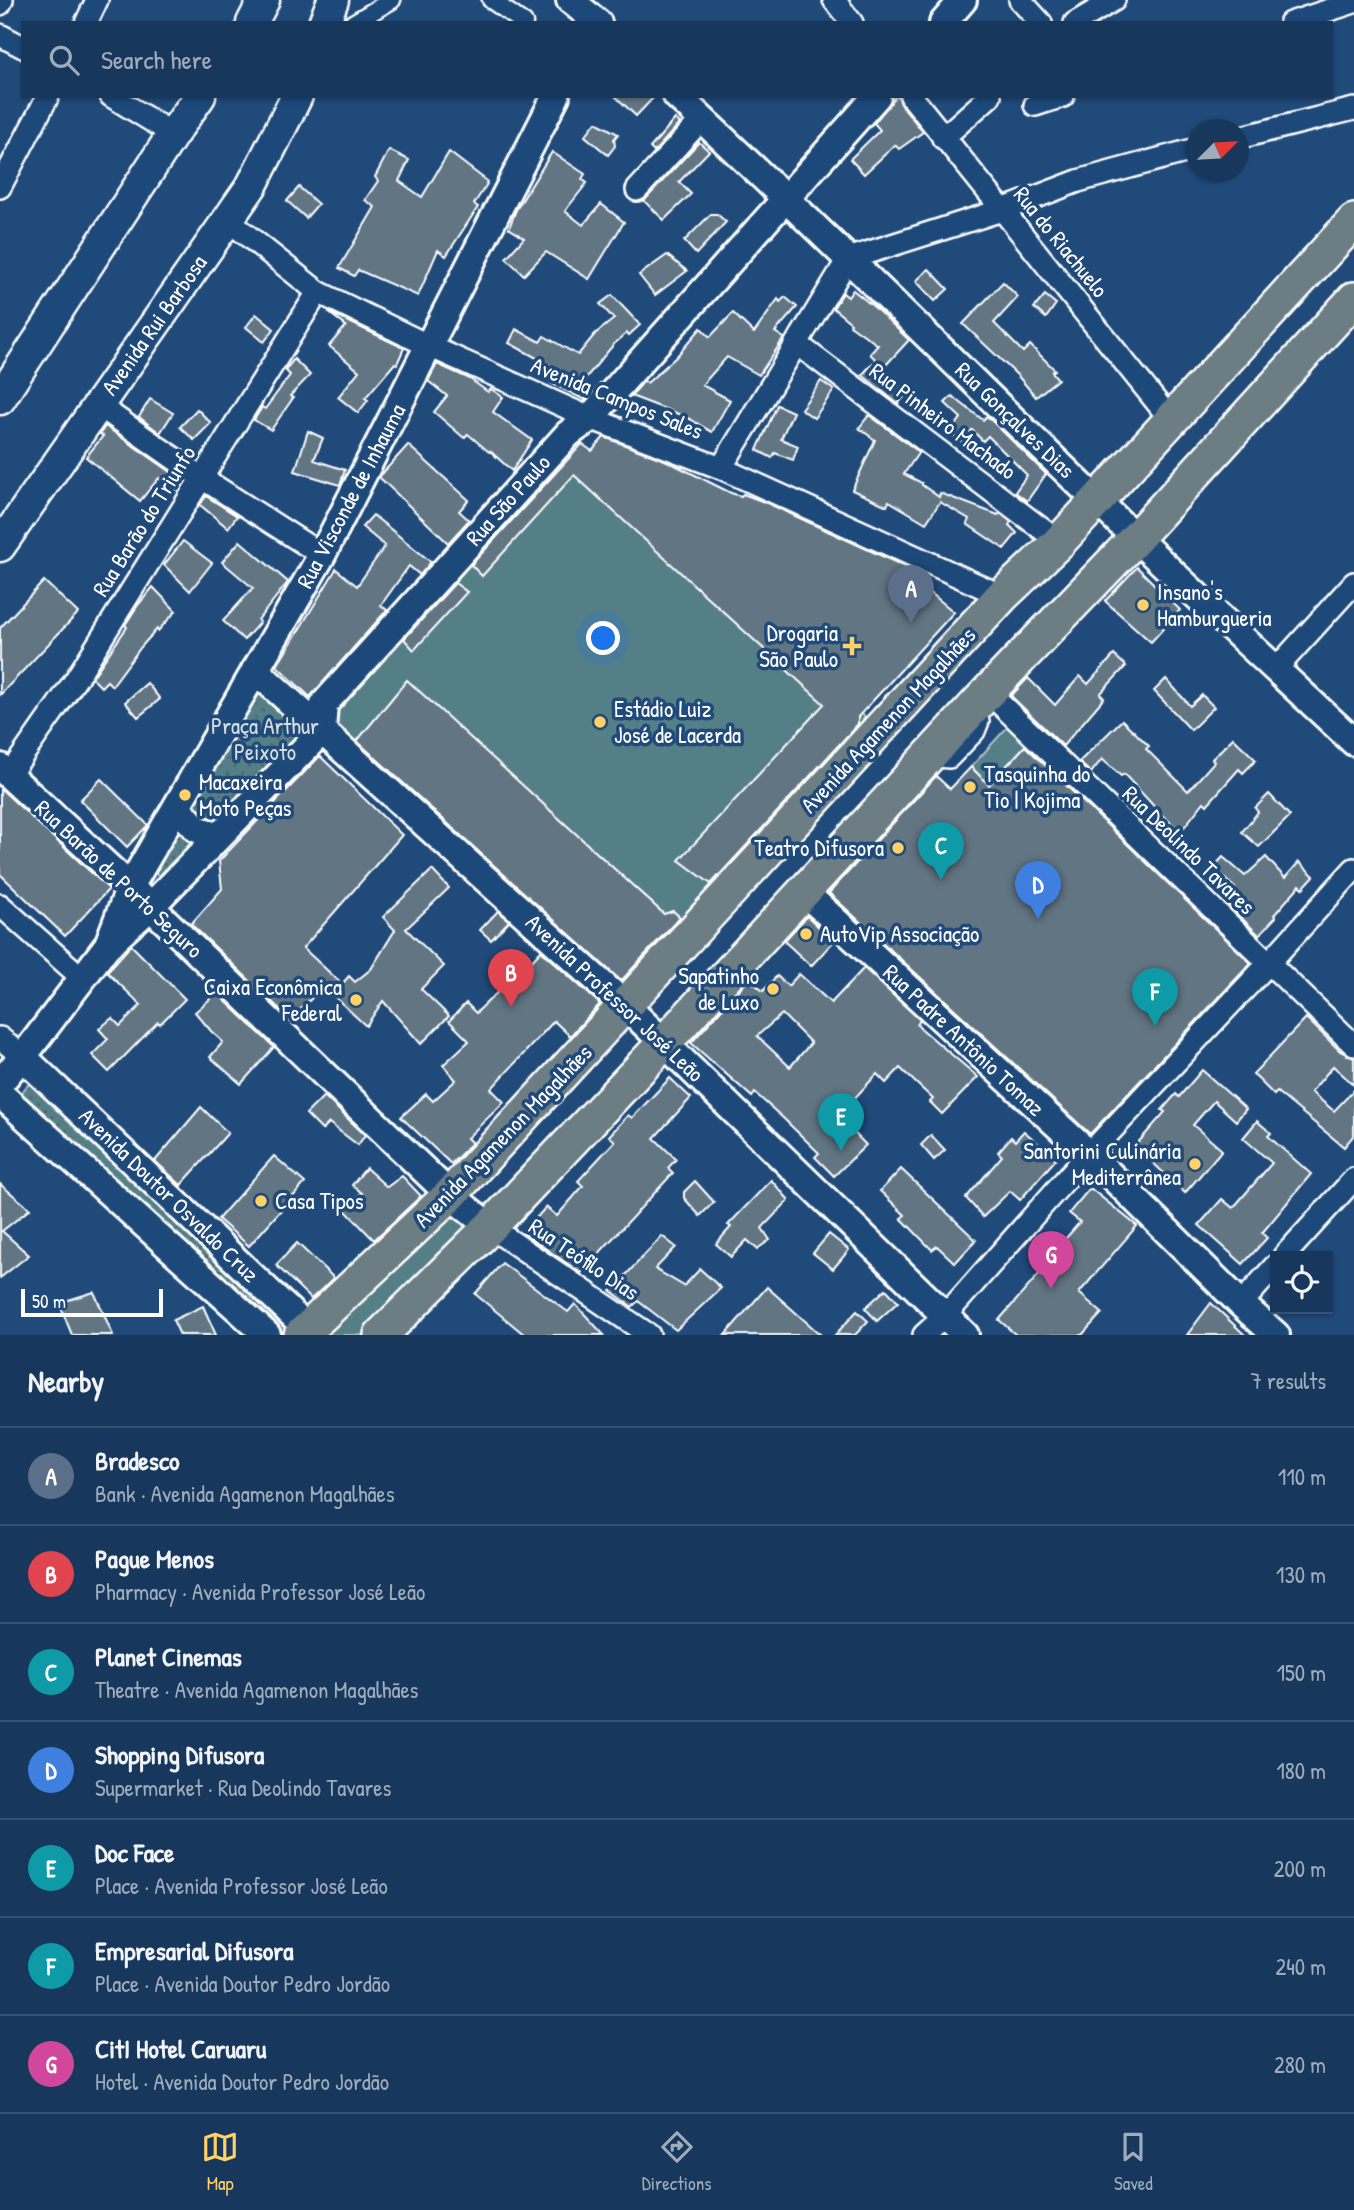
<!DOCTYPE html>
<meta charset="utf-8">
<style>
:root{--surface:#17385c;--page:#203f62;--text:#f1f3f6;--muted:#9eacbb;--line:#365272;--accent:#ffd166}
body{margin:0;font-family:"Patrick Hand",sans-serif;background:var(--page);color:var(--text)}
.controls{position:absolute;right:21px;bottom:21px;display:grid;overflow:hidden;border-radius:0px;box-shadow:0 2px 5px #0004}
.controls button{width:63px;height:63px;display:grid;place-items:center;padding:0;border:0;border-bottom:2px solid var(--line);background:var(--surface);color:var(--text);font:35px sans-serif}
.compass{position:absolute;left:1186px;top:119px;width:63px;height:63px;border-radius:50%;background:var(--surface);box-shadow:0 2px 5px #0004;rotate:66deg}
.scale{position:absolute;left:21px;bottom:18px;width:142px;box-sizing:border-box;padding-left:7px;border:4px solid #fff;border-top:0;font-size:19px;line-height:24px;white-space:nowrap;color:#fff;-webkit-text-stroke:5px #1f4a7a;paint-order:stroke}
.you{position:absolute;left:604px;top:639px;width:24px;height:24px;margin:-18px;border:5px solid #fff;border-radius:50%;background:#1a73e8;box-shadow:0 0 0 10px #1a73e833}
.badge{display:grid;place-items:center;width:46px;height:46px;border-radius:50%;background:var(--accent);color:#fff;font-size:23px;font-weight:700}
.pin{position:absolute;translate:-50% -58px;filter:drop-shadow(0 2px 4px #0008)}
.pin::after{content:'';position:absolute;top:37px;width:24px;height:21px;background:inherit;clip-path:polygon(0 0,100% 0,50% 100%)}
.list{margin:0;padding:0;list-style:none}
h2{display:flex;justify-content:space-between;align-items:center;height:91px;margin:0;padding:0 28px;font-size:30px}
h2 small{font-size:23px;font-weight:400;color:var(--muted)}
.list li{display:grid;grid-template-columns:46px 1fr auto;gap:21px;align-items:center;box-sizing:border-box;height:98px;padding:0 28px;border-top:2px solid var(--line)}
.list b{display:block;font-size:26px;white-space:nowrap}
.list p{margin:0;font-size:23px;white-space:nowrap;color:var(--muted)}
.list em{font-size:23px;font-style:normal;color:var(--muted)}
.icon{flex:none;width:38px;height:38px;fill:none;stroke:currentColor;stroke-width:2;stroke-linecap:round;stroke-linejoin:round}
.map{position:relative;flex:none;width:1354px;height:1335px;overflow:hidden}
.search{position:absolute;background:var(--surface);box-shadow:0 2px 5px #0004;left:21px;right:21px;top:21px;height:77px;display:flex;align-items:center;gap:18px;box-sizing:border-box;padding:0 24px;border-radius:0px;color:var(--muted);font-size:26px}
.sheet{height:777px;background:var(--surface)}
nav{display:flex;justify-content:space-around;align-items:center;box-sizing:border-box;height:98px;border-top:2px solid var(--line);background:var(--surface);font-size:19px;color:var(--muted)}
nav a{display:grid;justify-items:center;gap:4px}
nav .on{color:var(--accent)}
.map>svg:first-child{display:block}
</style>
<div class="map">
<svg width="1354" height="1335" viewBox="0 0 1354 1335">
<defs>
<pattern id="grass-dots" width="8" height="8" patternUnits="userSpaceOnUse" patternTransform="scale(1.75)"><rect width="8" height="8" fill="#547f87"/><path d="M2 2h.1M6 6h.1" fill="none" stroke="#50666a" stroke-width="1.8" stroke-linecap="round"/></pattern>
</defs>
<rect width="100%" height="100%" fill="#1f4a7a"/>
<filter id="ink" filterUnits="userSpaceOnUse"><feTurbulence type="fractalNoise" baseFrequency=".0143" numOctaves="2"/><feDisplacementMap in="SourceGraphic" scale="14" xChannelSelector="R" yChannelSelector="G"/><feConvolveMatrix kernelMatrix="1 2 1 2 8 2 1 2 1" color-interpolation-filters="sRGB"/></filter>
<g filter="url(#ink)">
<g fill="url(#grass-dots)" stroke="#aabfc3" stroke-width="2">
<path d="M259,692L307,739L220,826L197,818L191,795Z"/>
<path d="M181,823L197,836L159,876L153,870Z"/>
<path d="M33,1079L302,1329L292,1335H276L15,1100Z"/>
</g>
<g fill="#547f87" stroke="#aabfc3" stroke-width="2">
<path d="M556,456L803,596L870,728L623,988L327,715Z"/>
<path d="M1011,723L1030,740L989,785L971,767Z"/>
<path d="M451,1208L471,1229L366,1335H329L326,1329Z"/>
</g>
<g fill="#627583" stroke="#fff" stroke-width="2" fill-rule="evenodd">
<path d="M615,96H655L636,116Z"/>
<path d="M896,96H898L901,104L923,132L899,149L895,145L864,174L850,159L880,130L874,123Z"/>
<path d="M675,119L680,123L654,152L650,148Z"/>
<path d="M596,122L618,134L614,139L615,146L608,155L585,136Z"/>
<path d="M699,142L709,151L679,182L691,194L664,220L644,201Z"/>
<path d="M389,150L409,160L399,181L422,197L449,152L487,181L486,183L487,184L474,204L478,207L446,256L438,250L418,296L358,270L354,276L339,268L375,207L365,200L378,181L375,177Z"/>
<path d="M552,152L585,174L582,179L587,183L565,211L583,225L601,204L624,222L589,279L546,252L524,275L506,258L524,238L509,228L516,210Z"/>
<path d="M299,187L318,204L306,218L287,201Z"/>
<path d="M711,214H717L726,222L696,254L684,241Z"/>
<path d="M667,255L687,271L655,295L639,275Z"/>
<path d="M929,269L948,289L935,301L916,281Z"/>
<path d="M1003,282L1018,297L994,323L1023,352L1030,345L1055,370L1052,372L1058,379L1036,397L1017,375L963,324Z"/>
<path d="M853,290L874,307L909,340L884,367L870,354L878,345L850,325L851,323L833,308L843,293L848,297Z"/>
<path d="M612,295L640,325L629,335L627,333L614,344L584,380L590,388V392L585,400L551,383L559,370L509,343L516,329L540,342L544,336L578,355L595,334L614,319L600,304Z"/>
<path d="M1045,295L1056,304L1046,318L1034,308Z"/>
<path d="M785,297L797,307L775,332L784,338L759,375L727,357L702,385L730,400L712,432L686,417L631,396L644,381L647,383L676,357L701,328L710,337L733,313L754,333L778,299L780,302Z"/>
<path d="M328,312L404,348L397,364L395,363L365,398L368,400L358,413L338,397L359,371L329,346L346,326Z"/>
<path d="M256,314L274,329L264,342L246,327Z"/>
<path d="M294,359L310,375L290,396L293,398L271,430L254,420L262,407L265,409L290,375L285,370Z"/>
<path d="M873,363L907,393L898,404L862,375Z"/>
<path d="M437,364L470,379L488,392L491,389L503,397L493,412L532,440L512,471L490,451L489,452L468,434L464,438L434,412L447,396L428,381Z"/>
<path d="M821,381L834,390L814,418L801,409Z"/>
<path d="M952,396L983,420L987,416L1046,474L1027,501L1015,492L1027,475L988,436L983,441L972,430L962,442L950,433L961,418L945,403Z"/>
<path d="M150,399L173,413L160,433L139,417Z"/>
<path d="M777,405L793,412L781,439L798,446L793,460L775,453L772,458L757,450Z"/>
<path d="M197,409L211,423L194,440L180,427Z"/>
<path d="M869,415L919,452L904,474L922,483V485L939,497L940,493L998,515L1000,513L1011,522L1009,525L1017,533L1004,549L967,524L969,519L940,502L926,523L889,501L887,506L852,490L875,440L859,428Z"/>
<path d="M105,426L184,481L180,488L178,487L176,490L159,478L140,501L86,457L103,436L100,434Z"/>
<path d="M308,431L323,438L314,460L345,470L340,485L295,471Z"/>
<path d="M604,437L667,461L731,493L741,496L743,494L767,503L921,574L915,580L954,612L858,717V724L711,884L679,860L824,704L574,475L482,576L471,565L582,444L592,451Z"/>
<path d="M408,445L469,500L459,511L469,520L448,543L379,477Z"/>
<path d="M206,496L237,516L228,528L200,505Z"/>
<path d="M373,515L431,562L420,575L409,566L381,605L387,610L310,697L277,666L336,569L357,586L385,546L362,527Z"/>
<path d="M183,541L212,563L190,591L164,565Z"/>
<path d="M240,541L288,582L258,620L260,622L244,640L223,621L253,588L222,562Z"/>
<path d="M1137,567L1180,610L1151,642L1105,601Z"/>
<path d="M44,581L78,613L0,695V628Z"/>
<path d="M455,583L467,592L414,650L404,639Z"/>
<path d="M153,587L176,611L158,631L157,629L141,647L112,686L107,681L101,687L92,678L127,627L125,625L138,605Z"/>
<path d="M1114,655L1126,666L1100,694L1104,698L1063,746L1011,696L1028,678L1055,705L1080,676L1088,684Z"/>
<path d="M1166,679L1190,706L1202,695L1214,707L1191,730L1154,691Z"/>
<path d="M407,680L664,914L673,911L680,917L621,981L357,741Z"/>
<path d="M147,683L160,699L138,717L125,702Z"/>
<path d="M1122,720L1149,746L1146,749L1188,791L1214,762L1212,759L1233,738L1256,760L1243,773L1239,769L1207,805L1204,802L1181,831L1164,817L1124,774L1121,776L1102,759L1091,773L1079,762Z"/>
<path d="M1025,746L1251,963L1090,1134L829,893L936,776L950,789L971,767L989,785Z"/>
<path d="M320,756L402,835L303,948L342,984L349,976L355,982L371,969L395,930L383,917L432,870L449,888L406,929L444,966L421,989L449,1016L421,1044L383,1001L366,1026L323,986L291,1020L191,924L222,889L219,861Z"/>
<path d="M101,779L148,825L127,847L80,800Z"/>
<path d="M0,788L109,889L65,936L0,874Z"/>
<path d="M1269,794L1290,816L1259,847L1242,832L1258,812L1255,808Z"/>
<path d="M1223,857L1245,876L1266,857L1285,878L1299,862L1314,876L1303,888L1300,885L1274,915L1276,917L1259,935L1224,901L1235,888L1213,868Z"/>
<path d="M498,911L509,921L491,940L480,930Z"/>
<path d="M807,916L834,941L811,966L784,941Z"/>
<path d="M131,945L185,999L160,1024L158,1022L109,1072L92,1055L108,1039L99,1029L112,1018L120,1026L141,1005L107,972Z"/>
<path d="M541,951L600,1004L570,1036L554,1021L491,1089L504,1102L467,1138L472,1143L451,1164L401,1117L426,1094L433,1101L456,1080L443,1065L469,1041L449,1021L466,1003L476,1013L508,982L511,984Z"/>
<path d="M864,968L920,1020L917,1025L978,1077L942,1114L930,1102L933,1099L900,1068L886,1083L877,1074L838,1116L866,1145L834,1176L815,1157L819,1153L784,1119L755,1093L752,1097L691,1043L749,979L763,991L777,976L788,986L799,974L831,1003ZM782,1014L811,1043L790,1067L757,1036Z"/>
<path d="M217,993L274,1047L241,1084L210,1057L223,1042L211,1031L195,1012Z"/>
<path d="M1306,1018L1340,1051L1354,1058V1085L1333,1066L1311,1092L1334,1111L1354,1090V1135L1344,1147L1277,1092L1274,1095L1253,1074Z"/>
<path d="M1202,1070L1246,1109L1236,1121L1214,1101L1193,1125L1222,1150L1185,1193L1135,1146L1165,1112L1162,1110L1176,1094L1179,1097Z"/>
<path d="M670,1078L691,1098L654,1138L676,1159L668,1168L673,1173L581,1273L523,1233L546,1207L557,1216L583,1186L578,1181L615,1141L609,1136L628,1115L632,1118Z"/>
<path d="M324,1096L365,1135L358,1145L329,1123L322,1130L306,1114Z"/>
<path d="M201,1107L228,1133L181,1185L155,1161Z"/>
<path d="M1257,1121L1271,1133L1268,1136L1311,1174L1262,1233L1267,1238L1243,1264L1199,1225L1222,1199L1233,1208L1272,1163L1243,1138Z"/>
<path d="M1024,1131L1056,1159L1020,1200L1010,1191L983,1217L966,1198L1002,1156L998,1152L1011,1137L1015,1141Z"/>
<path d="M931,1135L945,1150L934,1160L921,1145Z"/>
<path d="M274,1156L305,1183L249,1246L218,1219Z"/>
<path d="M366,1168L387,1187L402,1176L421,1196L374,1240L342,1207L362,1193L352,1185Z"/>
<path d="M901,1169L976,1240L955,1263L937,1246L932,1250L901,1218L905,1215L880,1191Z"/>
<path d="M771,1180L789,1200L762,1228L770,1240L757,1249L747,1240L731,1257L716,1244L731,1227L728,1225Z"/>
<path d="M695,1181L714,1202L700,1216L684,1198V1192Z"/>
<path d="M0,1184L30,1209L2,1231L29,1255L0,1278Z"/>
<path d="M1090,1188L1137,1226L1079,1293L1102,1313L1082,1335H1016L999,1320L1055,1256L1052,1254L1080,1222L1069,1213Z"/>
<path d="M829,1234L849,1250L833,1269L813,1253Z"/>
<path d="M662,1236L676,1247L655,1269L684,1286L700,1269L721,1288L676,1330L638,1301L632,1307L611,1291Z"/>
<path d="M297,1243L334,1278L311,1299L276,1265Z"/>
<path d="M502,1263L568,1312L575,1304L604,1335H525L475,1294Z"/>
<path d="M767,1287L821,1335H725Z"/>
<path d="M886,1289L898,1302L877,1321L865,1308Z"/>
<path d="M94,1292L113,1335H72L59,1303Z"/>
<path d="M1211,1303L1245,1335H1187Z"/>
<path d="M203,1306L216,1335H180L173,1320Z"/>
<path d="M857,1311L868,1321L855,1335H835Z"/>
</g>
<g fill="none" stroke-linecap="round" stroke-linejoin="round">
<g stroke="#fff" stroke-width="21">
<g id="pedestrian">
<path d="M491,0L524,23"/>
<path d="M353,23L392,0"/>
</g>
</g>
<g stroke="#fff" stroke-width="26">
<g id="minor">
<path d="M834,0L852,23"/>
<path d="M1020,0L1041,23"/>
<path d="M0,4L2,0"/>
<path d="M86,23L97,0"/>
<path d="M1075,23L1114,0"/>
<path d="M1290,23L1354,2"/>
<path d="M0,35L23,47"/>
<path d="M111,96L173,134"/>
<path d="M911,96L1171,420"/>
<path d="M1035,105L1063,96"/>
<path d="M943,138L990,96"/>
<path d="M1238,138L1354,109"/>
<path d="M0,187L48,96"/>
<path d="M637,190L702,119"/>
<path d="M228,220L318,292L429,346L590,418L721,468L1002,596"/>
<path d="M796,343L1059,542"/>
<path d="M98,405L202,478L322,555"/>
<path d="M721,468L848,259L1002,210L1078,181L1196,149"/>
<path d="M1276,669L1354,583"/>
<path d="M988,692L1354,1045"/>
<path d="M929,755L949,757L974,731L978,721"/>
<path d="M9,775L76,679L318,292"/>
<path d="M0,905L82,978"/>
<path d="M0,1038L22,1056"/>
<path d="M490,1227L649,1335"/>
<path d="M1284,1256L1354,1179"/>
<path d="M1241,1304L1275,1266"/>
<path d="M924,1335L945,1316L1073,1171L1268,964L1354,869"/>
</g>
</g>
<g stroke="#fff" stroke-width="32">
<g id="tertiary">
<path d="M570,0L598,23"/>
<path d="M943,23L963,0"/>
<path d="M677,96C834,241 983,393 1138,540C1209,608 1282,675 1354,742"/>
<path d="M255,670L626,1006L965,1335"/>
<path d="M0,767L130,887L450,1195L490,1227"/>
<path d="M177,807L197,829L218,836"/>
<path d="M803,891L1089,1154L1241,1304L1276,1335"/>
<path d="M109,942L130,887L322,555L556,96"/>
<path d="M22,1056L314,1335"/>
<path d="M0,1083L31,1046L107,946L150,907L322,731L324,704L568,434L590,418L877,96"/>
<path d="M0,1094L267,1335"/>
</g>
</g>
<g stroke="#fff" stroke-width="35">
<g id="secondary">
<path d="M252,23L264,0"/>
<path d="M324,23L333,0"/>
<path d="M0,399L173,134L200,96"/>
<path d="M0,546L252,185L297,96"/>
</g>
</g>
<g stroke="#fff" stroke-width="38">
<g id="primary">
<path d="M301,1335L450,1195L1002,596L1059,542L1354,221"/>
<path d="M381,1335L490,1227L664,1043L988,692L1136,538L1354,299"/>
</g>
</g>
<use href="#pedestrian" stroke="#1f4a7a" stroke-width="16"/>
<use href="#minor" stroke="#1f4a7a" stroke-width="21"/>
<use href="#tertiary" stroke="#1f4a7a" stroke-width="26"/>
<use href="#secondary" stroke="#1f4a7a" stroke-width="30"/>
<use href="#primary" stroke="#6c7e84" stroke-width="33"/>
</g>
</g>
<g fill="#ffd166" stroke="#1f4a7a" stroke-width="2.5">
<circle cx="1143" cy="605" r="7"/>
<path d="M848.5 635.5h7v7h7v7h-7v7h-7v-7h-7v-7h7z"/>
<circle cx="600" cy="722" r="7"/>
<circle cx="970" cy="787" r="7"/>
<circle cx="185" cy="795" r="7"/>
<circle cx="898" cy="848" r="7"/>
<circle cx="806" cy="934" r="7"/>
<circle cx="773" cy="989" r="7"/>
<circle cx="356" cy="1000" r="7"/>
<circle cx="1195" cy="1164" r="7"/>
<circle cx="261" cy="1201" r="7"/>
</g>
<g text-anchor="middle" stroke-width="7" stroke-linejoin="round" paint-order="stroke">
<g font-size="23" fill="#fff" stroke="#1f4a7a">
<text transform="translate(1061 242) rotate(51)" y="8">Rua do Riachuelo</text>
<text transform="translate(154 325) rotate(-55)" y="8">Avenida Rui Barbosa</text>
<text transform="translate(617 398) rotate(22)" y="8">Avenida Campos Sales</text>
<text transform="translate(1015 420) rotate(44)" y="8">Rua Gonçalves Dias</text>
<text transform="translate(943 421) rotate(37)" y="8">Rua Pinheiro Machado</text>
<text transform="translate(351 496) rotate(-62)" y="8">Rua Visconde de Inhauma</text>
<text transform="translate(508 500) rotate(-48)" y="8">Rua São Paulo</text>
<text transform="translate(144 521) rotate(-58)" y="8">Rua Barão do Triunfo</text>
<text transform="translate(888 720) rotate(-47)" y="8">Avenida Agamenon Magalhães</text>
<text transform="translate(1189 850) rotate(44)" y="8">Rua Deolindo Tavares</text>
<text transform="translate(119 879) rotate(43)" y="8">Rua Barão de Porto Seguro</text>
<text transform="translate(615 998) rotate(43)" y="8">Avenida Professor José Leão</text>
<text transform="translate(964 1040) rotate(43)" y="8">Rua Padre Antônio Tomaz</text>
<text transform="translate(503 1136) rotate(-46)" y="8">Avenida Agamenon Magalhães</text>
<text transform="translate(169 1195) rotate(44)" y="8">Avenida Doutor Osvaldo Cruz</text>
<text transform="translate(584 1259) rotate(34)" y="8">Rua Teófilo Dias</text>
</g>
<g font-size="23" fill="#fff" stroke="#1f4a7a" text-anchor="start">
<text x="1157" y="600">Insano's<tspan x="1157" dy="26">Hamburgueria</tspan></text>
<text x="838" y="641" text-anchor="end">Drogaria<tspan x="838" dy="26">São Paulo</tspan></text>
<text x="614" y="717">Estádio Luiz<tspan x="614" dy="26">José de Lacerda</tspan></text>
<text x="984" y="782">Tasquinha do<tspan x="984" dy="26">Tio | Kojima</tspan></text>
<text x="199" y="790">Macaxeira<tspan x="199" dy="26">Moto Peças</tspan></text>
<text x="884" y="856" text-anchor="end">Teatro Difusora</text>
<text x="820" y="942">AutoVip Associação</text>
<text x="759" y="984" text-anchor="end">Sapatinho<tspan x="759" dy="26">de Luxo</tspan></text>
<text x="342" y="995" text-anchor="end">Caixa Econômica<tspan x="342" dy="26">Federal</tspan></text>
<text x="1181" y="1159" text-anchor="end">Santorini Culinária<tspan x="1181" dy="26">Mediterrânea</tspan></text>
<text x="275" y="1209">Casa Tipos</text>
</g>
<g font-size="23" fill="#d4dfe1" stroke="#1f4a7a">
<text x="265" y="734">Praça Arthur<tspan x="265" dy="26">Peixoto</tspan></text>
</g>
</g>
</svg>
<div class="controls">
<button><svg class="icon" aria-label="locate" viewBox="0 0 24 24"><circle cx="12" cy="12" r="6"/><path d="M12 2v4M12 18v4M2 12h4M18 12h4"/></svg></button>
</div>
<svg class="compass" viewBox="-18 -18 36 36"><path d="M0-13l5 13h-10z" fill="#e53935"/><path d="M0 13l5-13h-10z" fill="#9eacbb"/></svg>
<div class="scale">50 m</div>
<div class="you"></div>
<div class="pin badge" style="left:911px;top:623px;background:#5c6f8a">A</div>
<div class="pin badge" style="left:511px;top:1007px;background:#e0444e">B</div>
<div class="pin badge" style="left:941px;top:880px;background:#0f9aa8">C</div>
<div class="pin badge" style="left:1038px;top:919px;background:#3f7fe0">D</div>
<div class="pin badge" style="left:841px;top:1151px;background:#0f9aa8">E</div>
<div class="pin badge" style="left:1155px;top:1026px;background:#0f9aa8">F</div>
<div class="pin badge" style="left:1051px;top:1289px;background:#d1479c">G</div>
<div class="search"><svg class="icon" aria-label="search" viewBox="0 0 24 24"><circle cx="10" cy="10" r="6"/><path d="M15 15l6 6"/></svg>Search here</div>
</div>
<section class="sheet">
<h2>Nearby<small>7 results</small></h2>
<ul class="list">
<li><span class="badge" style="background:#5c6f8a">A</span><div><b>Bradesco</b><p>Bank · Avenida Agamenon Magalhães</p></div><em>110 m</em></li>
<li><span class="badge" style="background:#e0444e">B</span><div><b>Pague Menos</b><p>Pharmacy · Avenida Professor José Leão</p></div><em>130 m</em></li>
<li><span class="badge" style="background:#0f9aa8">C</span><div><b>Planet Cinemas</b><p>Theatre · Avenida Agamenon Magalhães</p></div><em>150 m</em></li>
<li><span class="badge" style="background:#3f7fe0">D</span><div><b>Shopping Difusora</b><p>Supermarket · Rua Deolindo Tavares</p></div><em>180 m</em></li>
<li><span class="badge" style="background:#0f9aa8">E</span><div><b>Doc Face</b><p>Place · Avenida Professor José Leão</p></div><em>200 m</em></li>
<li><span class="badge" style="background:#0f9aa8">F</span><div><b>Empresarial Difusora</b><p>Place · Avenida Doutor Pedro Jordão</p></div><em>240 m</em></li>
<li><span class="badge" style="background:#d1479c">G</span><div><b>CitI Hotel Caruaru</b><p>Hotel · Avenida Doutor Pedro Jordão</p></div><em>280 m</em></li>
</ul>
</section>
<nav>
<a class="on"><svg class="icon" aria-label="map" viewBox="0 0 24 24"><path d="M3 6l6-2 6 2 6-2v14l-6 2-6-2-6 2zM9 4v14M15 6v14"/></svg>Map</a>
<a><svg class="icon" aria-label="directions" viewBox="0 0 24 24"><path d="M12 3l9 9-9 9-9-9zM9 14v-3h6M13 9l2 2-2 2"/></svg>Directions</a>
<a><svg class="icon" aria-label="saved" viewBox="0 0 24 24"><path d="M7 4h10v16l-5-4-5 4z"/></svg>Saved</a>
</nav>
